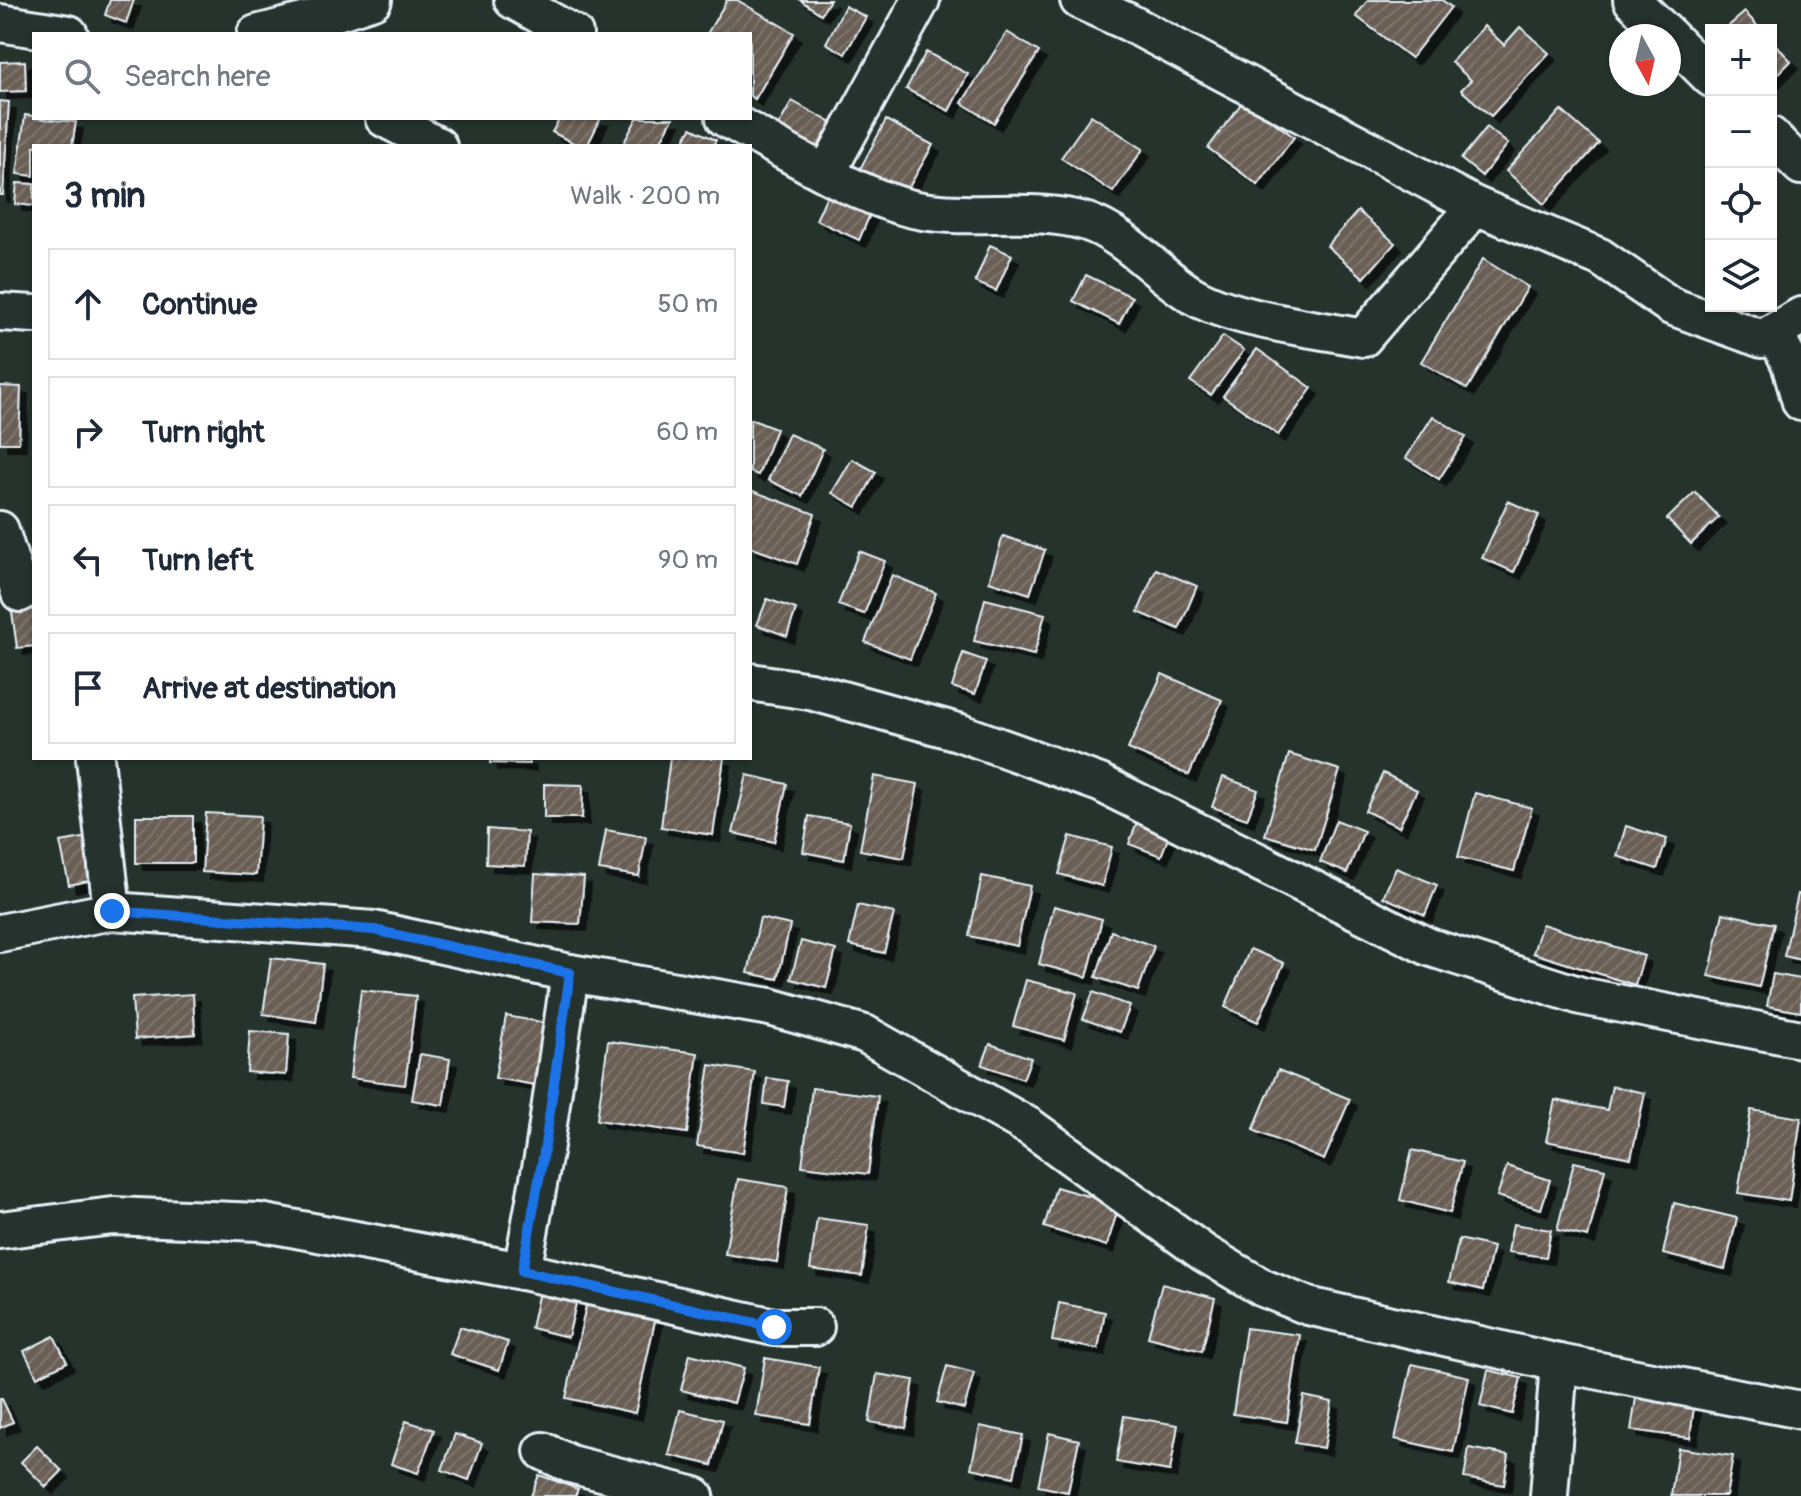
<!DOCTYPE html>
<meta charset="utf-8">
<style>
:root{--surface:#fff;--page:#f6f6f7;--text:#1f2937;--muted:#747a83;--line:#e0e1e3}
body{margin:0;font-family:Pangolin,sans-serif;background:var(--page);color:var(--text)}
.controls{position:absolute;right:24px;top:24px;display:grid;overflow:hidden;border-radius:0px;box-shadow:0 2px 6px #0004}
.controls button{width:72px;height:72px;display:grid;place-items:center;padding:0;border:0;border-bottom:2px solid var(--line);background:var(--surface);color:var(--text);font:40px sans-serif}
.compass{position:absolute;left:1609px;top:24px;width:72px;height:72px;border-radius:50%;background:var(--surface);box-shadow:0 2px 6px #0004;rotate:172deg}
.stop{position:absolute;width:24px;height:24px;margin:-18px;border:6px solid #1a73e8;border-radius:50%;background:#fff}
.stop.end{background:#1a73e8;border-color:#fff;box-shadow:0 2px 8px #0008}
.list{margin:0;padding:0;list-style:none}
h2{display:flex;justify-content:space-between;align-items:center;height:104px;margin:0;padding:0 32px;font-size:34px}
h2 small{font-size:26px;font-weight:400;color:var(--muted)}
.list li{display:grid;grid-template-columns:52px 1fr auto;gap:24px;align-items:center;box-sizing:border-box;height:112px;margin:0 16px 16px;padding:0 16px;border:2px solid var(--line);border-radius:0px}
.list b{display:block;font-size:30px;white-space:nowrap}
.list em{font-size:26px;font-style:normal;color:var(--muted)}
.icon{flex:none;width:44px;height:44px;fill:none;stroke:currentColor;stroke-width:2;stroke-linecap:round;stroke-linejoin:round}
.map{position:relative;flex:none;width:1801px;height:1496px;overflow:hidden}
.search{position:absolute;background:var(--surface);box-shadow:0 2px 6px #0004;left:32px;top:32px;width:720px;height:88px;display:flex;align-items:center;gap:20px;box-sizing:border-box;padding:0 28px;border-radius:0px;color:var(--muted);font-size:30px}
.panel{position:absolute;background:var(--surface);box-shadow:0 2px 6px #0004;left:32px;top:144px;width:720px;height:616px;border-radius:0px}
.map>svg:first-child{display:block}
</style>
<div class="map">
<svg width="1801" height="1496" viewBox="0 0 1801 1496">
<defs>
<pattern id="building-hatch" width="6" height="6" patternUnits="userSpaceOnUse" patternTransform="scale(2)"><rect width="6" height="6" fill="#6a5e55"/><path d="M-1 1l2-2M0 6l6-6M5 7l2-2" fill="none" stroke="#7f766e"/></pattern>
<filter id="shadow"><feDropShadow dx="7" dy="7" stdDeviation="0" flood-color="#0009"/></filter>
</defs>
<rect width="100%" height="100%" fill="#26332d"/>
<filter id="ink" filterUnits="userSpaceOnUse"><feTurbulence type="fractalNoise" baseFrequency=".0125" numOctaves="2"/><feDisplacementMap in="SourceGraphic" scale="16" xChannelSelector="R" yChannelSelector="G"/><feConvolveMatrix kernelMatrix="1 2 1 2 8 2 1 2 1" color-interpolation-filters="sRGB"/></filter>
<g filter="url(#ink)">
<g fill="url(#building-hatch)" stroke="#e8f1f8" stroke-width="2" filter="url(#shadow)">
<path d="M110,0H134L126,23L105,15Z"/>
<path d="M727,0H737L794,33L755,99L750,96V34H707Z"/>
<path d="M800,0H830L821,14Z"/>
<path d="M1368,0H1442L1451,7L1411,58L1356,16Z"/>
<path d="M845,6L866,17L845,54L826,43Z"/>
<path d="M1745,12L1760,29L1724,30Z"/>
<path d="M1484,26L1504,45L1520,27L1549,53L1491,116L1461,90L1471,80L1451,62Z"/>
<path d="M1007,32L1039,52L994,123L962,103Z"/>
<path d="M1771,40L1791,61L1771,81Z"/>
<path d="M926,52L968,74L949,111L906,89Z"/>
<path d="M25,61L26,91L0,92V62Z"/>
<path d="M1244,100L1294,137L1258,185L1208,148Z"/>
<path d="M0,101L9,102L3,195H0Z"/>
<path d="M792,101L837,126L821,155L776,130Z"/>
<path d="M1561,110L1599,143L1544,204L1506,171Z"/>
<path d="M25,115L34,116V118L76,122L72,146H34V176L17,174Z"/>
<path d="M1091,115L1143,149L1113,192L1061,158Z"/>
<path d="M560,118H601L587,146H579L552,132Z"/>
<path d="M637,118H673L658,146H622Z"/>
<path d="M886,120L933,145L905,194L860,169Z"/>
<path d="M1487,127L1508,144L1482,176L1461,159Z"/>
<path d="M691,128L716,140L713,146H681Z"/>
<path d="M17,183L34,184V206L15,204Z"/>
<path d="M828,193L871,212L859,240L816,220Z"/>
<path d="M1358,211L1395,243L1364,278L1327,246Z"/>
<path d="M990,245L1012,255L996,291L975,282Z"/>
<path d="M1483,259L1528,287L1467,389L1421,362Z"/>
<path d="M1086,275L1132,297L1119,324L1073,301Z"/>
<path d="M1223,336L1244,350L1211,395L1190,381Z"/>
<path d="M1257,349L1312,388L1278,435L1223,396Z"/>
<path d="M0,386L21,387L19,443H0Z"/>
<path d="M1433,416L1466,437L1439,479L1406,458Z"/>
<path d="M750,419L776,429L758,475L750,472Z"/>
<path d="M789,434L823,449L802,496L768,480Z"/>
<path d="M852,459L876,472L857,507L832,493Z"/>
<path d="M750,490L815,514L797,564L750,547Z"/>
<path d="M1695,492L1719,517L1691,544L1667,519Z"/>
<path d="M1508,501L1539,515L1514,572L1482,558Z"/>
<path d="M1003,536L1045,550L1030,594L989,581Z"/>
<path d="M859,551L885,561L864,614L838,605Z"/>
<path d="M1156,569L1197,586L1179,629L1138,612Z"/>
<path d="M892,575L936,593L910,659L865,642Z"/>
<path d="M767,599L796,609L787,636L757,625Z"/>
<path d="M985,599L1045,614L1034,655L974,641Z"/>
<path d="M34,609V646L17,648L12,612Z"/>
<path d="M963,653L986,661L975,694L952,687Z"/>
<path d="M1162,674L1222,700L1189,775L1128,749Z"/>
<path d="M1289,754L1340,770L1315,850L1265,835Z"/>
<path d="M490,758H529V764L490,763Z"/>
<path d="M670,758H724L713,835L661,827Z"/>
<path d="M1383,773L1417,790L1399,827L1365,811Z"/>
<path d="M747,775L787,784L774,842L733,833Z"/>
<path d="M874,776L918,784L904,858L860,850Z"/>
<path d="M1223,777L1258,790L1247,819L1212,807Z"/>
<path d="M544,784L583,785L582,818H544Z"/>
<path d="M1475,793L1532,808L1514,871L1458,857Z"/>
<path d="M206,813L260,816L256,875L202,872Z"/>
<rect x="136" y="816" width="57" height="47"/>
<path d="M809,816L850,823L844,860L803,852Z"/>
<path d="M1138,819L1171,830L1161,856L1129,844Z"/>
<path d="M1336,820L1364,831L1347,873L1320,862Z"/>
<path d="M1626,826L1667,839L1657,869L1617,856Z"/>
<path d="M487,829L527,832L525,866L486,864Z"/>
<path d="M606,830L646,837L639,876L599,870Z"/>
<path d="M1070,836L1112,847L1102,886L1059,874Z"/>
<path d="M89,837L97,879L69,885L60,842Z"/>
<path d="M1396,868L1437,885L1425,915L1383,897Z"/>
<path d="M535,874L584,877L580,924L532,922Z"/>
<path d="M982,876L1030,886L1017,946L969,936Z"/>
<path d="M1798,894L1801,895V960L1784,956Z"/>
<path d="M858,905L894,913L884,953L849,945Z"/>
<path d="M1054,906L1102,919L1087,977L1039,964Z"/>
<path d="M1723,913L1774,924L1759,987L1709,976Z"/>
<path d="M760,918L790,925L778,979L748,973Z"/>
<path d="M1542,924L1644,956L1635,985L1533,953Z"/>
<path d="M1111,931L1154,946L1138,991L1096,977Z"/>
<path d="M801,941L836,950L826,988L791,979Z"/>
<path d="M1250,949L1284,963L1258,1022L1225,1007Z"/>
<path d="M271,958L323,964L316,1022L263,1014Z"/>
<path d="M1773,974L1801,979V1012L1767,1006Z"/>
<path d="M1026,980L1077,993L1064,1040L1013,1026Z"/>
<path d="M361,990L416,996L405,1085L350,1078Z"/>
<path d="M1093,992L1130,1006L1120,1032L1083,1019Z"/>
<path d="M193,994L195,1034L135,1039L132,998Z"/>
<path d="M506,1016L552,1024L541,1086L495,1078Z"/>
<path d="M250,1031L289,1034L286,1075L247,1072Z"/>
<path d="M608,1041L698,1053L687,1133L597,1120Z"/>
<path d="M990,1044L1031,1058L1023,1079L982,1065Z"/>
<path d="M420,1054L450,1059L443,1105L412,1100Z"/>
<path d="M710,1065L755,1072L743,1153L697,1146Z"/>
<path d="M1278,1070L1350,1099L1324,1160L1253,1130Z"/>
<path d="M767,1078L788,1081L784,1107L764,1104Z"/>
<path d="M1612,1086L1645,1093L1631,1158L1546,1141L1555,1100L1607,1110Z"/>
<path d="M812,1088L878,1096L868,1174L802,1166Z"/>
<path d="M1751,1110L1801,1118L1789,1201L1738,1193Z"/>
<path d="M1412,1150L1463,1162L1450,1213L1400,1200Z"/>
<path d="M1574,1162L1605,1169L1588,1237L1557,1230Z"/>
<path d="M1507,1166L1550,1180L1541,1209L1497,1196Z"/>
<path d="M738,1179L788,1187L777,1262L725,1254Z"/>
<path d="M1056,1187L1119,1205L1107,1246L1044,1227Z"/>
<path d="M1674,1203L1737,1218L1725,1269L1663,1254Z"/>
<path d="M817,1218L869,1225L862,1276L810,1269Z"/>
<path d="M1513,1224L1551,1230L1546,1257L1508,1252Z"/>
<path d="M1459,1239L1493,1247L1483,1290L1449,1282Z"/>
<path d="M1162,1284L1215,1298L1202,1351L1148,1337Z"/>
<path d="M540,1287L578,1295L568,1337L531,1328Z"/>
<path d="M587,1301L656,1316L635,1413L566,1398Z"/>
<path d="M1059,1303L1105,1312L1098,1349L1052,1341Z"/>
<path d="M460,1327L508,1342L499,1370L450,1354Z"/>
<path d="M1246,1328L1300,1335L1287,1422L1233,1414Z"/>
<path d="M54,1336L67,1362L37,1377L24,1351Z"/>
<path d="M690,1354L744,1368L734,1403L681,1390Z"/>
<path d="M765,1358L819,1367L810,1424L756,1416Z"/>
<path d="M1412,1364L1469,1377L1453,1452L1395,1439Z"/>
<path d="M947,1366L974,1373L964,1409L937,1402Z"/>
<path d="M1488,1370L1521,1378L1512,1414L1480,1406Z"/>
<path d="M877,1374L914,1380L906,1428L869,1422Z"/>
<path d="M1304,1396L1332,1402L1324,1448L1295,1443Z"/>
<path d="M1636,1398L1694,1406L1690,1438L1631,1430Z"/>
<path d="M0,1399H2L13,1422L0,1428Z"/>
<path d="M680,1410L723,1420L712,1465L669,1455Z"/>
<path d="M1124,1416L1178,1425L1170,1471L1116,1462Z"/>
<path d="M406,1421L434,1430L418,1473L391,1464Z"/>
<path d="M980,1426L1023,1435L1014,1477L971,1468Z"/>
<path d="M1049,1433L1079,1440L1068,1492L1038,1486Z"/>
<path d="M455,1434L482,1443L469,1480L442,1470Z"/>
<path d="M37,1446L62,1471L46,1487L21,1462Z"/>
<path d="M1469,1448L1509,1455L1504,1485L1464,1478Z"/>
<path d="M1678,1448L1733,1456L1726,1496H1671Z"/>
<path d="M539,1475L578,1489L575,1496H531Z"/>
</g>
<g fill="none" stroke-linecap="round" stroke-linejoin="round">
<g stroke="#e8f1f8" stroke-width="42">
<g id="minor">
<path d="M513,0L574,34"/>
<path d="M1079,0L1128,22L1476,206L1600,257L1671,306L1762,339L1801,316"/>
<path d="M1632,0L1669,36"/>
<path d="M0,23L69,34"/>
<path d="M256,34L311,20L373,0"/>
<path d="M1669,36L1711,78"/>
<path d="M384,118L438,146"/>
<path d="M725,118C782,148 862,201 923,211C976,220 1037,206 1087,222C1126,235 1157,274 1192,295C1234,320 1313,328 1363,338L1476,206"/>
<path d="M1771,136L1801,166"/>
<path d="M827,172L921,0"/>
<path d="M0,312L34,314"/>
<path d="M1775,333L1790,363L1801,402"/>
<path d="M0,530L20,593"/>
<path d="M750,682L810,691L958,732L1100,783L1429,947L1581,996L1801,1039"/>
<path d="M95,758L112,911"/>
<path d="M0,933L112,911L374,930L570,973L770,1007L865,1034L1030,1127L1204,1253L1263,1288L1308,1306L1559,1363L1801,1410"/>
<path d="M0,1230L113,1216L259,1222L522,1271L774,1327H815"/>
<path d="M522,1271L544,1152L570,973"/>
<path d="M543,1451L570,1464L695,1496"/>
<path d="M1549,1496L1559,1363"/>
</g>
</g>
<use href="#minor" stroke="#26332d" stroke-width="36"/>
</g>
</g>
<g fill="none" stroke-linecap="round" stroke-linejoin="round" filter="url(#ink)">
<path stroke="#1a73e8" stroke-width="10" d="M112,911L374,930L570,973L544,1152L522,1271L774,1327"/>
</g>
</svg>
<div class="controls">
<button>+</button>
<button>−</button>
<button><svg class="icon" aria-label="locate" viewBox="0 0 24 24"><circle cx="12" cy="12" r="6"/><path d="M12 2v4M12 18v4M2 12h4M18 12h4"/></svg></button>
<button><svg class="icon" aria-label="layers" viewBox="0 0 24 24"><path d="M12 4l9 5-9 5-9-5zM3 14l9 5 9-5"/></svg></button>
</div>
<svg class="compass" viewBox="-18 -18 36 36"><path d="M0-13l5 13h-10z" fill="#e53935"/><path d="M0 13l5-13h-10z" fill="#747a83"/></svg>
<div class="stop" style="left:774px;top:1327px"></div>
<div class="stop end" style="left:112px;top:911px"></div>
<div class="search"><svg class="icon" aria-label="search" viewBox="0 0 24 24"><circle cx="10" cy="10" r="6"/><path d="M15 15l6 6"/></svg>Search here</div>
<section class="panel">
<h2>3 min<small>Walk · 200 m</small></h2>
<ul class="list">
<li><svg class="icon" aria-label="ahead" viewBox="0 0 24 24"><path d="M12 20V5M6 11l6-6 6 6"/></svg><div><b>Continue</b></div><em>50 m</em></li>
<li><svg class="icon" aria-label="right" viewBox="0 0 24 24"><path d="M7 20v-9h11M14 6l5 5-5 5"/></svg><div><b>Turn right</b></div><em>60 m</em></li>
<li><svg class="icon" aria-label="left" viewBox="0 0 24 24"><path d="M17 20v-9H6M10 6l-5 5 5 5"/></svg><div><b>Turn left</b></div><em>90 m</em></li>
<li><svg class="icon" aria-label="arrive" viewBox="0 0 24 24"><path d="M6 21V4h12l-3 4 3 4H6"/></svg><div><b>Arrive at destination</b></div></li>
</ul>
</section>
</div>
